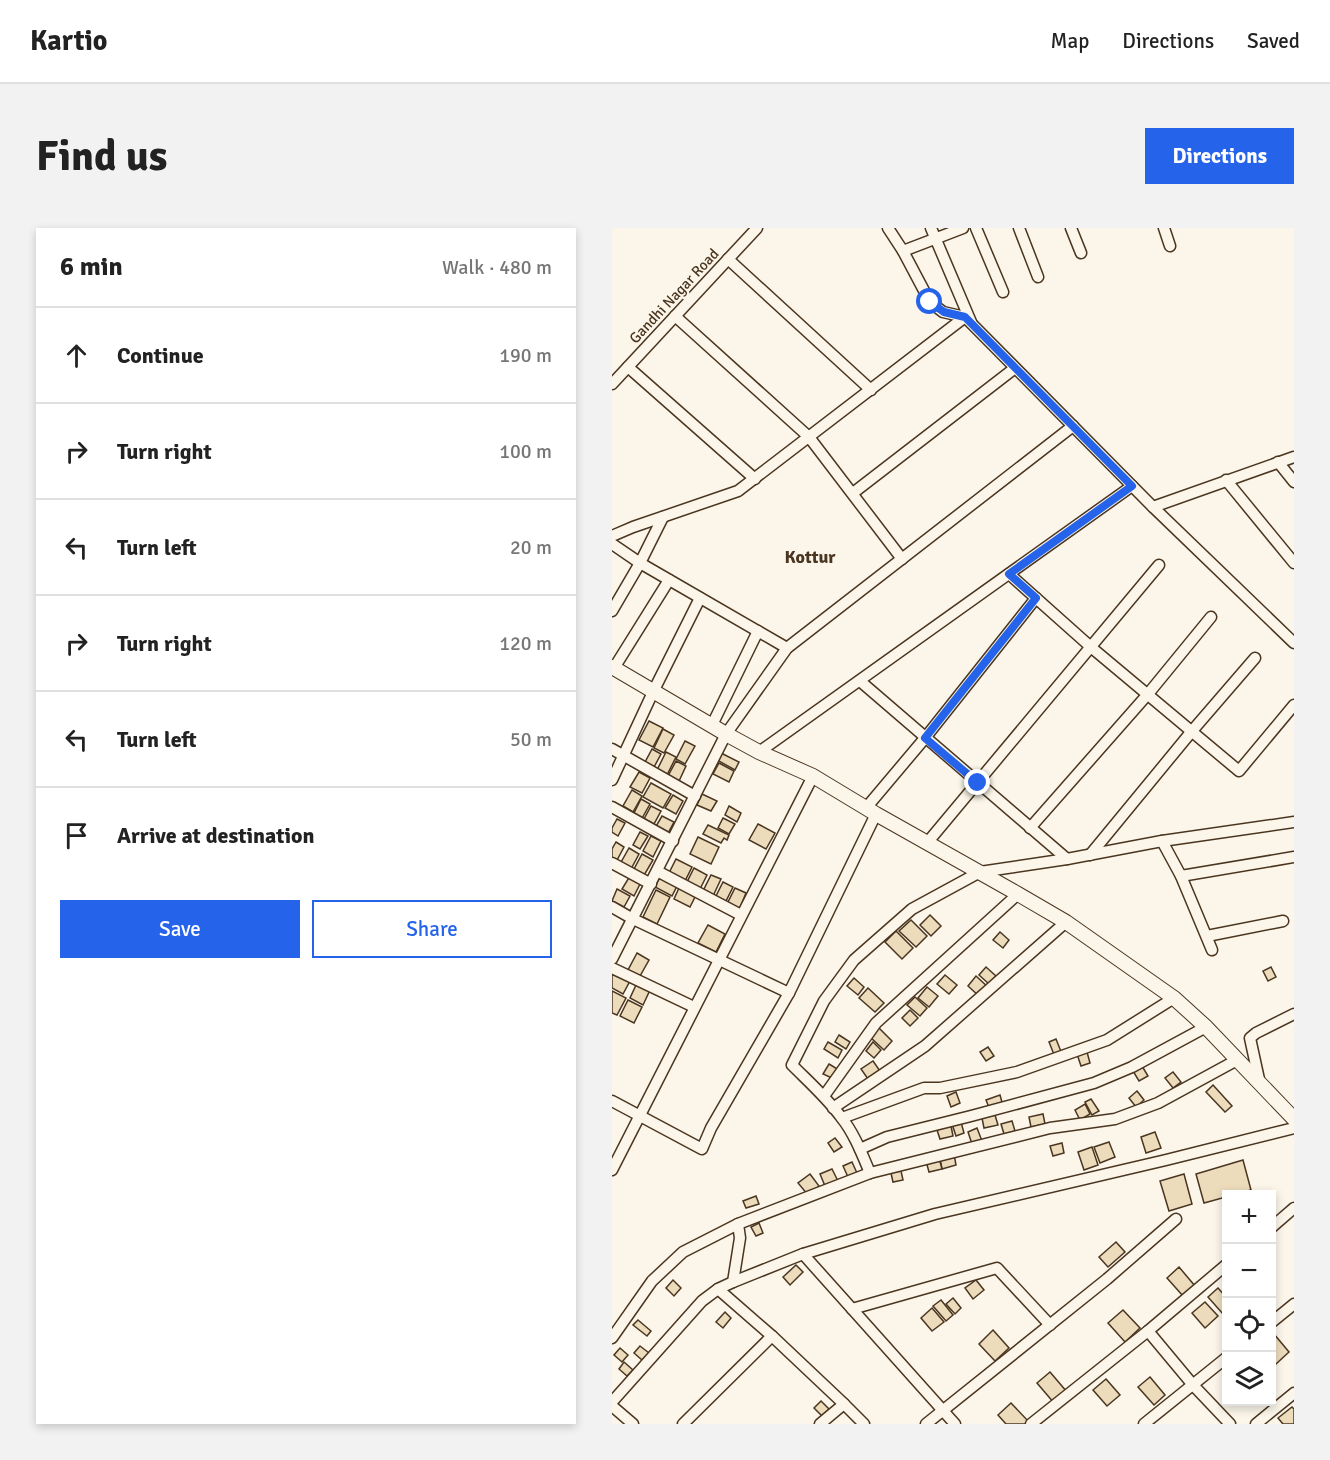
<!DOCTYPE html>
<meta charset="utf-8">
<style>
:root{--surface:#fff;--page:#f2f2f2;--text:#222;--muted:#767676;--line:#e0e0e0;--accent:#2563eb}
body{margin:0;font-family:Signika,sans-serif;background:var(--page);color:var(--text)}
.controls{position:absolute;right:18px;bottom:18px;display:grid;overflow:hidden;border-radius:0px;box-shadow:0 3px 9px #0003}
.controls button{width:54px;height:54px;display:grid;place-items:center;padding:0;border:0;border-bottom:2px solid var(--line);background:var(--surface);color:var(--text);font:30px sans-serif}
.stop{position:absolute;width:18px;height:18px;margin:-14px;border:4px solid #2563eb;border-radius:50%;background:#fff}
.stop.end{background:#2563eb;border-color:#fff;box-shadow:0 2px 6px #0008}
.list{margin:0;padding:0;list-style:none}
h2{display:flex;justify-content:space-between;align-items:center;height:78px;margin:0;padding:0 24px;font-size:26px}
h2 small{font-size:20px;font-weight:400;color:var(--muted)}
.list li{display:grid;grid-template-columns:39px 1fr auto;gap:18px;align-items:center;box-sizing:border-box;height:96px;padding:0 24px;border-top:2px solid var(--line)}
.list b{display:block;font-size:22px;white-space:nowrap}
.list em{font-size:20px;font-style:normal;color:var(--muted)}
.actions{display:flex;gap:12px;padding:18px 24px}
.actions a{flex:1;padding:14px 0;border:2px solid var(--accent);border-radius:0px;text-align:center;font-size:21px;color:var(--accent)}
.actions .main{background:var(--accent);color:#fff}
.icon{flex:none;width:33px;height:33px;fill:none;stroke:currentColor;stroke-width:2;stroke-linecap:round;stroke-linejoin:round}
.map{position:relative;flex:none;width:682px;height:1196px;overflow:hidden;border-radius:0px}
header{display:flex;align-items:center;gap:36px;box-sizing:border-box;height:84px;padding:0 30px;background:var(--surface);border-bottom:2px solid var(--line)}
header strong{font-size:28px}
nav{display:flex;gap:33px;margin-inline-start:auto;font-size:21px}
.intro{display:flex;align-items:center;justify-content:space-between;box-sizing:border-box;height:144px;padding:0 36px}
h1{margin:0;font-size:42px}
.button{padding:15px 27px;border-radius:0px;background:var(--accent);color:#fff;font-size:21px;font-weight:700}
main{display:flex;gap:36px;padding:0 36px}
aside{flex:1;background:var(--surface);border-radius:0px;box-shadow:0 3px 9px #0003}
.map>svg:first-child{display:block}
</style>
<header>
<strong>Kartio</strong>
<nav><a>Map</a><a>Directions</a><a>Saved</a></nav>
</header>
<div class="intro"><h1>Find us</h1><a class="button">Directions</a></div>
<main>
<aside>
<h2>6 min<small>Walk · 480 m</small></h2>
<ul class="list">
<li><svg class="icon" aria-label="ahead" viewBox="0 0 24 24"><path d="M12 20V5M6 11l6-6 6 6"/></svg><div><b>Continue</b></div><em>190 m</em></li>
<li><svg class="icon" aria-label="right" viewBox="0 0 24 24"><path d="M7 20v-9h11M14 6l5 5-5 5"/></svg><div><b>Turn right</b></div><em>100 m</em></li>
<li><svg class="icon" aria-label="left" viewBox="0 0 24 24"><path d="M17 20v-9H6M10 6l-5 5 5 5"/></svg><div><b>Turn left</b></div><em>20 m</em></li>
<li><svg class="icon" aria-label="right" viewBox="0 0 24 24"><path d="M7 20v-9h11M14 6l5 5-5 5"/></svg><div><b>Turn right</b></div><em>120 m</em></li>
<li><svg class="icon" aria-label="left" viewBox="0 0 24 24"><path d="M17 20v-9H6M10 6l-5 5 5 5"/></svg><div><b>Turn left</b></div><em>50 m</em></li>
<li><svg class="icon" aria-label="arrive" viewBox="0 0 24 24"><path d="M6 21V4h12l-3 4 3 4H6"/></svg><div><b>Arrive at destination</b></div></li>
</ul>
<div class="actions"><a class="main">Save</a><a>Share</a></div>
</aside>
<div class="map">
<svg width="682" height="1196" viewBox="0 0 682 1196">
<rect width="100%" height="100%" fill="#fbf6e9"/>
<g fill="#ecdcbc" stroke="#4a3520" stroke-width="1.5">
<path d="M37,493L51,500L41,519L27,512Z"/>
<path d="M51,501L62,507L52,525L42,520Z"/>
<path d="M73,513L83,518L73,536L64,531Z"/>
<path d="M40,521L49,526L41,541L32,536Z"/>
<path d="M54,524L64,529L55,547L45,542Z"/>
<path d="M109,525L127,534L123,542L105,532Z"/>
<path d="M64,533L74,538L67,553L56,548Z"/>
<path d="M107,535L122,543L117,554L101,546Z"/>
<path d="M27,544L38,550L30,565L18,559Z"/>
<path d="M39,555L59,566L51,580L31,569Z"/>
<path d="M20,562L30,568L21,584L11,578Z"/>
<path d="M90,566L105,573L99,583L85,577Z"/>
<path d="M61,567L71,573L64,586L53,580Z"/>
<path d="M29,571L38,576L29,592L21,587Z"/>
<path d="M39,578L49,583L42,596L32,591Z"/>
<path d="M117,578L129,585L125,594L113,587Z"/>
<path d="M50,588L62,594L55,607L43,600Z"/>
<path d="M111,590L123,596L117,606L106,600Z"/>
<path d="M5,591L13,595L6,608L0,604V600Z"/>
<path d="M146,596L163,605L154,621L137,612Z"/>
<path d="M96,597L117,607L115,612L112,610L109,615L91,606Z"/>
<path d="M28,604L36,608L28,621L21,617Z"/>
<path d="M39,608L49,613L41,629L31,623Z"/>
<path d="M86,609L107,619L99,636L78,626Z"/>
<path d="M4,614L12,619L4,634L0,632V621Z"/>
<path d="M17,620L27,626L19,641L8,636Z"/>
<path d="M30,626L41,632L31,649L21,643Z"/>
<path d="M64,631L80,639L72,655L56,647Z"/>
<path d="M82,640L95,647L88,661L75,654Z"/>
<path d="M99,647L109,651L101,668L91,663Z"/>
<path d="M18,648L29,654L22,668L10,661Z"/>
<path d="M48,649L65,658L60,668L43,659Z"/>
<path d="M111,654L121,659L113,675L103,670Z"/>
<path d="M67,660L83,669L78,679L62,671Z"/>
<path d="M123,660L134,665L127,682L115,676Z"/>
<path d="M5,661L18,668L12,679L0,673Z"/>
<path d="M44,662L58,669L45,696L31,689Z"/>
<path d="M318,687L329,698L319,708L308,697Z"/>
<path d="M299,692L315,708L304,719L287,703Z"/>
<path d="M96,697L113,706L104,724L86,715Z"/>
<path d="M284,703L301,720L290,731L273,714Z"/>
<path d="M388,704L397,712L391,720L381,712Z"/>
<path d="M25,725L37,732L28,748L16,742Z"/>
<path d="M374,739L384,748L377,756L367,747Z"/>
<path d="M659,739L664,749L656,753L651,743Z"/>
<path d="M3,743L19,751L11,766L0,760V748Z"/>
<path d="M333,747L345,757L337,766L325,756Z"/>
<path d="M364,748L377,760L368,769L356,758Z"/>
<path d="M242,750L252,759L246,767L235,758Z"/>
<path d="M25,755L38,762L31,777L18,770Z"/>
<path d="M315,759L326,768L317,779L306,770Z"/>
<path d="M256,760L272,775L263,784L247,770Z"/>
<path d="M0,763L14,770L5,787L0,785Z"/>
<path d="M303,769L315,780L308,788L295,777Z"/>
<path d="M16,772L30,779L22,795L8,788Z"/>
<path d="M298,782L306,790L298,798L290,790Z"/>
<path d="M267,800L280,813L272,822L258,809Z"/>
<path d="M227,807L238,814L234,821L223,814Z"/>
<path d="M444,811L450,826L443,829L437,814Z"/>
<path d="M216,814L230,822L226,830L212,821Z"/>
<path d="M261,814L269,822L262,830L254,823Z"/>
<path d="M376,819L382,828L374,833L368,824Z"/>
<path d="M475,824L478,835L469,838L465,826Z"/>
<path d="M261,833L268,843L256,851L249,841Z"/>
<path d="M217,836L227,842L222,851L211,846Z"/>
<path d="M530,838L536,848L527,853L521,843Z"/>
<path d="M561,844L569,854L561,860L553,850Z"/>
<path d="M601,857L620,878L613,884L594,864Z"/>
<path d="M525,863L532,872L524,879L517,870Z"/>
<path d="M344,864L348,875L339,879L335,868Z"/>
<path d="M388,867L391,878L378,882L374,872Z"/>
<path d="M479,871L487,883L480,887L473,874Z"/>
<path d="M473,876L478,886L468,892L463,882Z"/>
<path d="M431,886L433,896L419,899L417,889Z"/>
<path d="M383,887L386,897L372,900L370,890Z"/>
<path d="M400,893L403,903L392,906L389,896Z"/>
<path d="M349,894L352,905L344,908L340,896Z"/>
<path d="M339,898L341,908L328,911L325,902Z"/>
<path d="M365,900L370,913L360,916L356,904Z"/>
<path d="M543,904L549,920L534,925L529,909Z"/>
<path d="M223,910L230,919L222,924L216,915Z"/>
<path d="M497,914L503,929L488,935L482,919Z"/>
<path d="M450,915L452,925L441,928L438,918Z"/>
<path d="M480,919L486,937L472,942L466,924Z"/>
<path d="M342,926L344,937L330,941L328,930Z"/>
<path d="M327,930L330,941L317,944L314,933Z"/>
<path d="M631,932L639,962L623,966H614V969L592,975L584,946Z"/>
<path d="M240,934L245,945L236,949L231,938Z"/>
<path d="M220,941L226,953L213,958L208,946Z"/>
<path d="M289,943L291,952L281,954L279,945Z"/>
<path d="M198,946L207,958L196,967L186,955Z"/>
<path d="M572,946L580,976L557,983L548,953Z"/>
<path d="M144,968L147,976L134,980L131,973Z"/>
<path d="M147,995L151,1005L144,1008L139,999Z"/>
<path d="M504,1014L513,1024L496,1039L487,1029Z"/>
<path d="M184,1037L191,1044L178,1057L171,1049Z"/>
<path d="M567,1039L583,1058L571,1068L555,1050Z"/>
<path d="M61,1052L69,1060L62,1068L54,1060Z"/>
<path d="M364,1052L372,1062L361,1071L353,1060Z"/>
<path d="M606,1060L614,1069V1083L611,1086L596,1069Z"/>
<path d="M341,1070L349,1080L343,1086L334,1076Z"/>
<path d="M329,1072L341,1087L334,1093L321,1078Z"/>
<path d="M593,1074L606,1088L593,1100L580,1085Z"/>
<path d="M320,1080L332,1094L320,1103L309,1090Z"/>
<path d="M511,1082L528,1100L513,1114L496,1095Z"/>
<path d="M113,1084L119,1090L111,1100L104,1094Z"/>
<path d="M26,1092L39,1103L35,1108L21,1097Z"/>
<path d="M381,1102L397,1120L383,1133L367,1116Z"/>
<path d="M662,1106L677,1124L664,1136L660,1132V1108Z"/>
<path d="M28,1118L37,1125L30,1132L22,1125Z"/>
<path d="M8,1120L16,1127L10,1134L2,1127Z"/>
<path d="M12,1134L21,1142L15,1148L7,1141Z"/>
<path d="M438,1144L455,1164L442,1175L425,1155Z"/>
<path d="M538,1149L553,1167L542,1177L526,1159Z"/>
<path d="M494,1151L508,1167L495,1178L481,1162Z"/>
<path d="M209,1173L217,1181L210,1188L202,1180Z"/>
<path d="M399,1175L417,1194L414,1196H394L386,1187Z"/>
<path d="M680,1179L682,1181V1196H671L666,1190Z"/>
</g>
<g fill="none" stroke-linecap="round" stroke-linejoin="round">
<g stroke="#4a3520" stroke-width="13">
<g id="minor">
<path d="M276,0L291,23L318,74L331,84L353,89L541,279L682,415"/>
<path d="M319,0L359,94"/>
<path d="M364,0L391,64"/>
<path d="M407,0L426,49"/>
<path d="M459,0L469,25"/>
<path d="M552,0L558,18"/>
<path d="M291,23L351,0"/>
<path d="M116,31L259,162"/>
<path d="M63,88L197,209L290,331"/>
<path d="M16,139L143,251"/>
<path d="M0,156L145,0"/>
<path d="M666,234L682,254"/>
<path d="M614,252L682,335"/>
<path d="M241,265L403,140"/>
<path d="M541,279L682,229"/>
<path d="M0,308L21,299L126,263L353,89"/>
<path d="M0,316L28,335L175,420"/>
<path d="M397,346L480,420L627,543L682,477"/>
<path d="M0,383L28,335L51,289"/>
<path d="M2,440L57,352"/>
<path d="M248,453L455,631"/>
<path d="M100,497L146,403"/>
<path d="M0,521L83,568"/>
<path d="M147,524L520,258"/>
<path d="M0,552L41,464L88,370"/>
<path d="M0,579L61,613"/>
<path d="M254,580L313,510L424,370"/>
<path d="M418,600L536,466L599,389"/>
<path d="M550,613L569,648L600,722"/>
<path d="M315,615L547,337"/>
<path d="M478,627L580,503L643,430"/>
<path d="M0,635L39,656"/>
<path d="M45,643L129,687"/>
<path d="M569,648L682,629"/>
<path d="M0,679L21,691L177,765"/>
<path d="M595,708L671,693"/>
<path d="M0,731L114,506L175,420L461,198"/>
<path d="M0,740L82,779"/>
<path d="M648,856L638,810L644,805L682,786"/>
<path d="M212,868L264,795L406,666"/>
<path d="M0,873L90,921L99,900L177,765L264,586"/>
<path d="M221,880L313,818L454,694"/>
<path d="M230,890L312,860H328L405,844L495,812L562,770"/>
<path d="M248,921L275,909L359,888L482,855L520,839L594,799"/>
<path d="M0,942L201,548"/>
<path d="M258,945C250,926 242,905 229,889C215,870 197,854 180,837L212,773L242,732L300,681L368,644L455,631L550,613L682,594"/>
<path d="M660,999L682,980"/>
<path d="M191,1026L343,1196"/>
<path d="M121,1054L191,1026L323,986L554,932L682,900"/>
<path d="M106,1061L160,1108L232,1176"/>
<path d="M240,1081L385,1040L438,1097"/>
<path d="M660,1094L682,1076"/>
<path d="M536,1103L581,1157L618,1196"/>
<path d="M0,1110L40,1053L71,1024L126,996"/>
<path d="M0,1174L90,1073L106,1061L121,1054L128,1010L126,996L258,945L438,900L503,891L546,875L625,832"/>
<path d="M0,1178L21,1196"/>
<path d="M71,1196L160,1108"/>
<path d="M208,1196L232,1176L252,1196"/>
<path d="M314,1196L495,1051L564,991"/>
<path d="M419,1196L536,1103L614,1037"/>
<path d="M532,1196L614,1130"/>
<path d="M644,1196L682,1165"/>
</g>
</g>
<g stroke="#4a3520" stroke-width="16">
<path id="major" d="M0,439L114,506L147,524L201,548L264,586L406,666L454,694L562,770L594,799L682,891"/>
</g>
<use href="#minor" stroke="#fbf6e9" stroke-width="10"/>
<use href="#major" stroke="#fbf6e9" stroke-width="14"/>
</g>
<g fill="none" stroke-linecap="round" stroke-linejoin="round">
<path stroke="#2563eb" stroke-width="8" d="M318,74L332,84L353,89L520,258L397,346L424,370L313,510L366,555"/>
</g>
<g text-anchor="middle" stroke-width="4.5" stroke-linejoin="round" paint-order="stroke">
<g font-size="15" fill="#4a3520" stroke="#fbf6e9">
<text transform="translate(62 68) rotate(-47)" y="5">Gandhi Nagar Road</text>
</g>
<g font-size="18" font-weight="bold" fill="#4a3520" stroke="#fbf6e9">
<text x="198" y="335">Kottur</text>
</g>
</g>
</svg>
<div class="controls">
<button>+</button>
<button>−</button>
<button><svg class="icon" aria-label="locate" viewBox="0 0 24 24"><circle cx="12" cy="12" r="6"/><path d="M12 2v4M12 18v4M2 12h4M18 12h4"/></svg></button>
<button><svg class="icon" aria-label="layers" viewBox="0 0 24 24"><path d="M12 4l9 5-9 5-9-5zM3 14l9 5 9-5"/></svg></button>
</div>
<div class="stop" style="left:318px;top:74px"></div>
<div class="stop end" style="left:366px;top:555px"></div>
</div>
</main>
